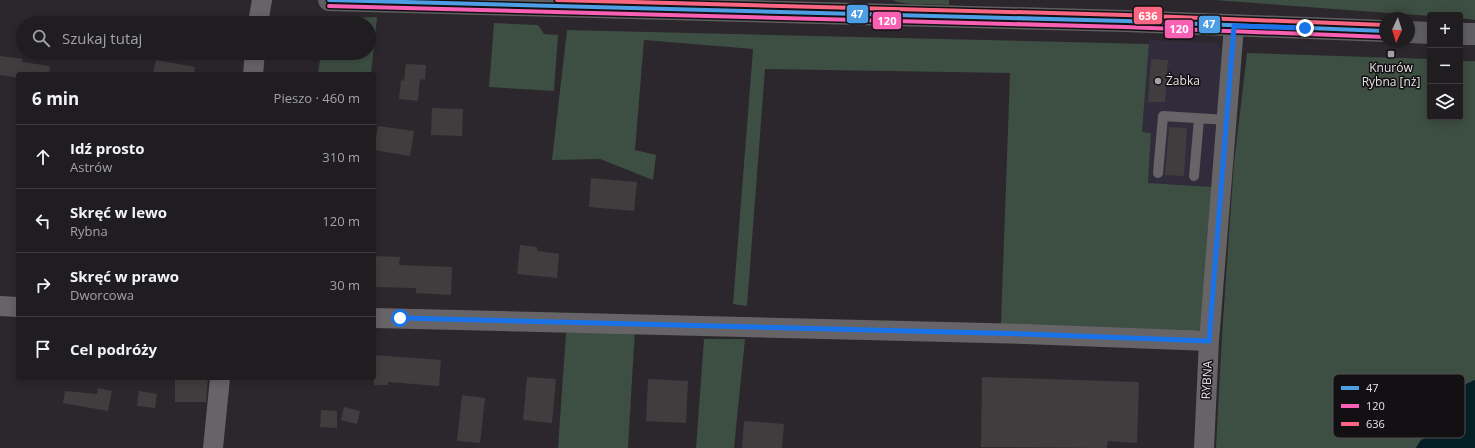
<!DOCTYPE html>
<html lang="pl">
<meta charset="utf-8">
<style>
:root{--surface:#201d21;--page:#2d2a2e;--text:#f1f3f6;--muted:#a2a2a5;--line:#3d3b3f}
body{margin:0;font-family:"Open Sans",sans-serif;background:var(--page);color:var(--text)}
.controls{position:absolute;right:12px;top:12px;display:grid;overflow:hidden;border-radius:4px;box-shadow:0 2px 10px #0003}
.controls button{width:36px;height:36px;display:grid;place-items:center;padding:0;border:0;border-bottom:1px solid var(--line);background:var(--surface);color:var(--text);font:20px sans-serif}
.compass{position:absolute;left:1379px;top:12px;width:36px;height:36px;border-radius:50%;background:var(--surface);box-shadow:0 2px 10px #0003;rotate:184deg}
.stop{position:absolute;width:12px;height:12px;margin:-9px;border:3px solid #1a73e8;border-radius:50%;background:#fff}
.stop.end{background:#1a73e8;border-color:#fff;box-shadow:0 1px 4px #0008}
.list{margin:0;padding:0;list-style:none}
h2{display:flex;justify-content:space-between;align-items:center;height:52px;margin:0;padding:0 16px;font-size:17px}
h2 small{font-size:13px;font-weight:400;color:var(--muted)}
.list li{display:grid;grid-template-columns:26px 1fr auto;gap:12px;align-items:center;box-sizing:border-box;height:64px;padding:0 16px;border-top:1px solid var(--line)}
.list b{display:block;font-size:15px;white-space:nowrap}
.list p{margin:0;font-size:13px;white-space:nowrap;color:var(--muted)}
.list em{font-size:13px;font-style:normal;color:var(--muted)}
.icon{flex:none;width:22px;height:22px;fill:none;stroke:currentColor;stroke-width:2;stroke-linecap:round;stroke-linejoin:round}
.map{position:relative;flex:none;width:1475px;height:448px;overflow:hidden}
.search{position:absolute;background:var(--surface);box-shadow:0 2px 10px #0003;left:16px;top:16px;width:360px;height:44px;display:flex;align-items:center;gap:10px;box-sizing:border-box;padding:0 14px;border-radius:22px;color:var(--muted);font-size:15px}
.panel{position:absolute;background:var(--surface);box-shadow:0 2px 10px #0003;left:16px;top:72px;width:360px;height:308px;border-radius:4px}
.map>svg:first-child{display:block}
</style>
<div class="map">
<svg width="1475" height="448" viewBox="0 0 1475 448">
<rect width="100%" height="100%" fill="#2b272c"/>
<path fill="#302c3b" d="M1149,40L1216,43L1223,52L1213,187L1148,183L1151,133L1142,132Z"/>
<g fill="#3d4e42">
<path d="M893,0H949V5C935,4 904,6 893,0Z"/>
<path d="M1214,0H1475V20L1460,18V15H1430V16Z"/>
<path d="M377,17L371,74H318L321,53H369V23H324L325,19Z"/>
<path d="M494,23L538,25L544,34L558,35L554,91L489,87Z"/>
<path d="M567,30L1149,44L1142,132L1151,133L1148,183L1213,187L1203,328L1194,333L1001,324L1010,73L765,69L747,306L733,304L753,49L644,40L635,150L656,155L653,180L600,159L552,160Z"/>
<path d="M1247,53L1430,59V117H1460V61H1475V380L1464,385L1460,424L1421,440L1416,448H1216L1222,335L1234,163Z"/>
<path d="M635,329L628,448H558L566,333Z"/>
<path d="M704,339H745L734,448H696Z"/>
</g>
<path fill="#041f26" d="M1475,380V448H1416L1421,440L1460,424L1464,385Z"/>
<g fill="#413d3f">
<path d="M0,56L23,59L22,62L50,66L49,74H18V78L0,75Z"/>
<path d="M1151,59L1168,60L1165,102H1148Z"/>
<path d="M156,60L195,67L194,74H153Z"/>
<path d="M406,64L426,65L425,80L420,79L418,101L399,99L401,80L404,81Z"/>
<path d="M432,108L463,109L462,136L431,135Z"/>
<path d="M378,126L414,131L410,156L374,150Z"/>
<path d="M1169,127L1187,128L1184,176L1165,175Z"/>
<path d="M591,178L637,182L634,211L589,207Z"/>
<path d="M520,245L537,247V251L559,254L557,278L517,274Z"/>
<path d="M374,256L400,257L399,265L452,267L451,295L416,293V288L374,287Z"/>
<path d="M374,355L441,360L439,386L388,382V385H374Z"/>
<path d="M527,377L556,379L552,423L523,420Z"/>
<path d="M982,377L1139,382L1137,443L1108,441L1107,448L981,447Z"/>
<path d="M175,378H208L206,402H175Z"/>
<path d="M648,379L688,381L686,423L646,421Z"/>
<path d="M98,388L112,391L108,411L63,403L65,391L97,394Z"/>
<path d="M139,391L157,394L155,408L137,406Z"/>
<path d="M462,395L485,398L480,443L457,441Z"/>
<path d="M344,407L360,411L357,424L341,420Z"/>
<path d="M321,410L337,411V428L320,427Z"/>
<path d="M744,421L784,424L782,448H742Z"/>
</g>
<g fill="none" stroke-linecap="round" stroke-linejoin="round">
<g stroke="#666467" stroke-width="10">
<path d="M1158,173L1163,116L1227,120"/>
<path d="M1194,176L1199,119"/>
</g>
<g stroke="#666467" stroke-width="20">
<path d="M258,23L262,0"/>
<path d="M253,74L255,53"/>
<path d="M0,306L18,307"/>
<path d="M374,318L1025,334L1209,341"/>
<path d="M213,448L220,378"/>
<path d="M1204,448L1209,341L1234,26"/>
</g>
<g stroke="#5f5e60" stroke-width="22">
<path d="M329,0L1125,21L1385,31"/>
<path d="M1409,32L1430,33"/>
<path d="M1460,34H1475"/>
</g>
<g stroke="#131013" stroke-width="7">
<path id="bus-1" d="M329,0L1125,21L1385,31"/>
</g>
<g stroke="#131013" stroke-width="7">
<path id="bus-2" d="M329,6L1125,27L1385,37"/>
</g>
<g stroke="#131013" stroke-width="7">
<path id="bus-3" d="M557,0L1125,15L1385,25"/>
</g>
<use href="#bus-1" stroke="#4d9ee5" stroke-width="4"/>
<use href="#bus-2" stroke="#f860b3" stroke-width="4"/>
<use href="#bus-3" stroke="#fa6682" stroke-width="4"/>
</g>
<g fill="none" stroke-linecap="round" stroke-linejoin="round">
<path stroke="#1a73e8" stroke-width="5" d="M400,318L1025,334L1209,341L1234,26L1305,28"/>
</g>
<g fill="#a5a1a6" stroke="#131013" stroke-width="1.5">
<rect x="1387" y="50" width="8" height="8" rx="2"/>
<circle cx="1158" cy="81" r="4"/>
</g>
<g text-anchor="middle" stroke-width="3" stroke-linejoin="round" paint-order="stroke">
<g font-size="12" fill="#e7e3e7" stroke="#131013">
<text x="1391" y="72">Knurów<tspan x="1391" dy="14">Rybna [nż]</tspan></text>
<text x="1166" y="85" text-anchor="start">Żabka</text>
</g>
<g font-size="12" fill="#e7e3e7" stroke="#131013">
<text transform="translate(1207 380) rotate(-87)" y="4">RYBNA</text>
</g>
</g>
<rect x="1333" y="374" width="132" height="64" rx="6" fill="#131013" stroke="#534f53" stroke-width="1"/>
<rect x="1341" y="386" width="18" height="4" fill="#4d9ee5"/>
<rect x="1341" y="404" width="18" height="4" fill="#f860b3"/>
<rect x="1341" y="422" width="18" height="4" fill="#fa6682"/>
<g font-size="11" fill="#e7e3e7">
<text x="1366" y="392">47</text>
<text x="1366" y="410">120</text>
<text x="1366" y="428">636</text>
</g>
<g stroke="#131013" stroke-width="1.5">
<rect x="846" y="4" width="23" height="20" rx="4" fill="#4d9ee5"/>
<rect x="1133" y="6" width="30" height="19" rx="4" fill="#fa6682"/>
<rect x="872" y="11" width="30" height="19" rx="4" fill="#f860b3"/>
<rect x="1198" y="15" width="23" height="19" rx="4" fill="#4d9ee5"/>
<rect x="1164" y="19" width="30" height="20" rx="4" fill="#f860b3"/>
</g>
<g font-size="11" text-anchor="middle" font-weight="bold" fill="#fff">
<text x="857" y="18">47</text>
<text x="1148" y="20">636</text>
<text x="887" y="25">120</text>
<text x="1209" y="28">47</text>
<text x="1179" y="33">120</text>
</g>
</svg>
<div class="controls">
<button>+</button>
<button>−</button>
<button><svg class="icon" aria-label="layers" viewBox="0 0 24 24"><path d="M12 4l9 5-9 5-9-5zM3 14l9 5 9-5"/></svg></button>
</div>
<svg class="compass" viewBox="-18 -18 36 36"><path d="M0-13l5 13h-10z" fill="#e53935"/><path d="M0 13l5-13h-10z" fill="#a2a2a5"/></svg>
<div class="stop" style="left:400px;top:318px"></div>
<div class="stop end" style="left:1305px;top:28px"></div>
<div class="search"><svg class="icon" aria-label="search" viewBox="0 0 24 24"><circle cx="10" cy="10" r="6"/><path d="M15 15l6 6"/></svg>Szukaj tutaj</div>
<section class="panel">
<h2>6 min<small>Pieszo · 460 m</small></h2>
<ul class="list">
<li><svg class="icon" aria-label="ahead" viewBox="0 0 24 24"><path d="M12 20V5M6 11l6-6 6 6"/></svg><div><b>Idź prosto</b><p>Astrów</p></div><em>310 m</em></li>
<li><svg class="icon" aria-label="left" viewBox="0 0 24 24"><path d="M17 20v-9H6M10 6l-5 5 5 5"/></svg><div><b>Skręć w lewo</b><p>Rybna</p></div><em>120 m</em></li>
<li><svg class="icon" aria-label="right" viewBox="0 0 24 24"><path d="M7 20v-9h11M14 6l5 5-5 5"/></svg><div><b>Skręć w prawo</b><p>Dworcowa</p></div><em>30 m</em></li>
<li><svg class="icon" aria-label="arrive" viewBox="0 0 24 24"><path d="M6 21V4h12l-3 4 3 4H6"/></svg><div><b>Cel podróży</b></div></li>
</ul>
</section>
</div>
